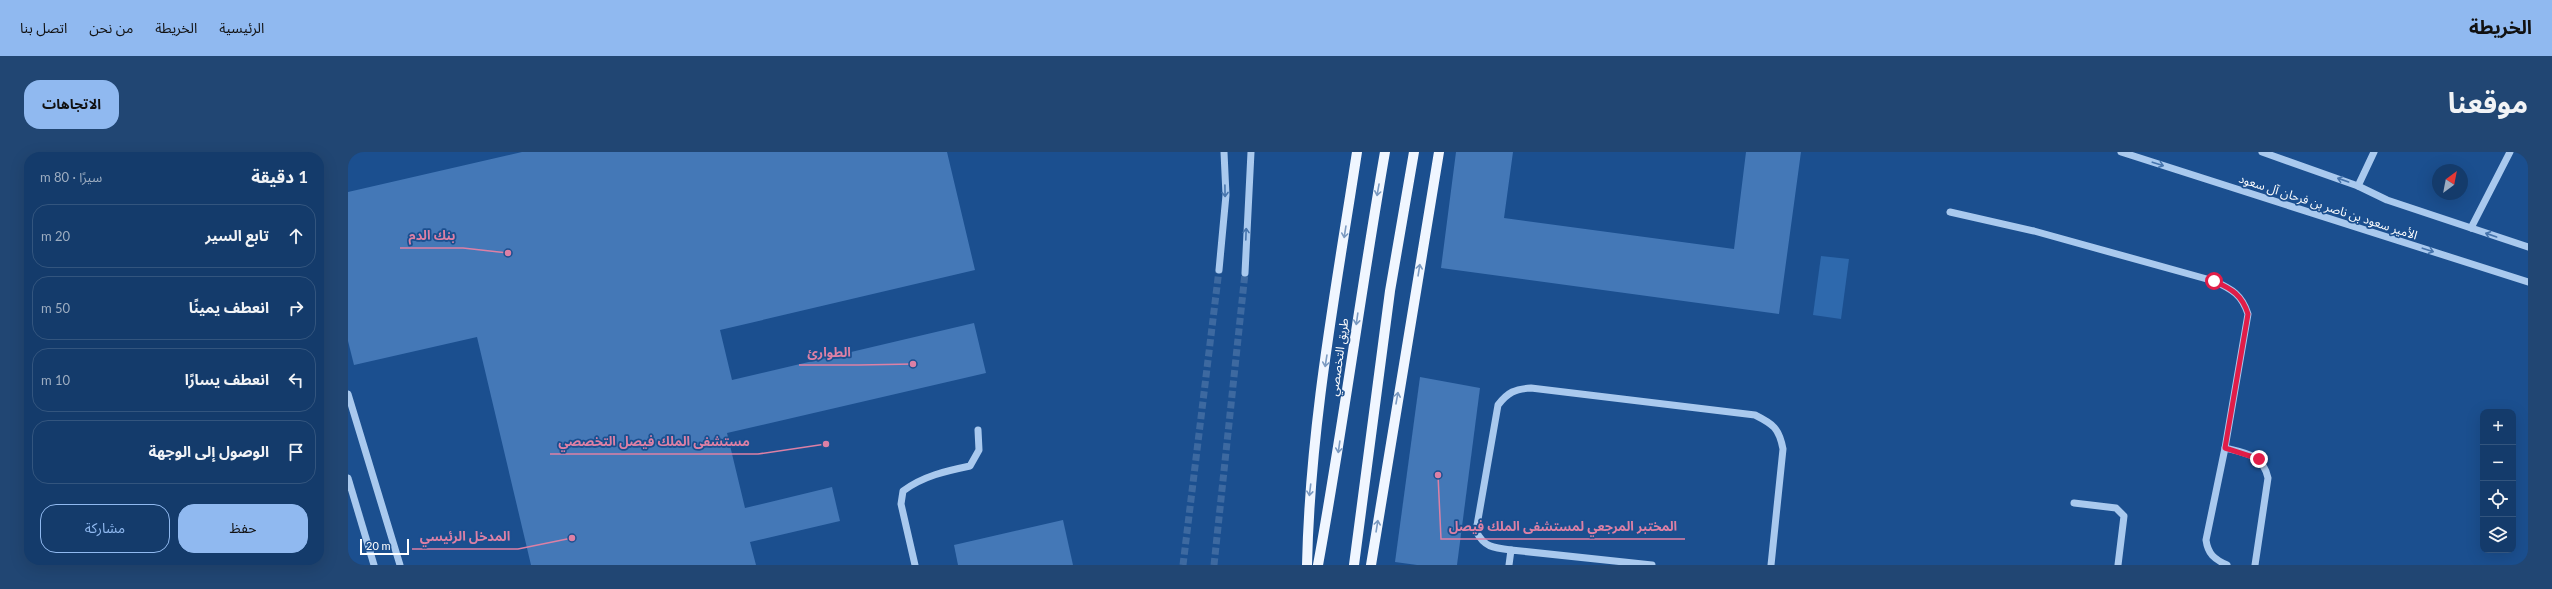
<!DOCTYPE html>
<html lang="ar">
<meta charset="utf-8">
<style>
:root{--surface:#143b6b;--page:#214673;--text:#f1f3f6;--muted:#9dadc1;--line:#33557e;--accent:#90b9f0}
body{margin:0;font-family:Lato,"Noto Sans Arabic",sans-serif;background:var(--page);color:var(--text);direction:rtl}
.controls{position:absolute;right:12px;bottom:12px;display:grid;overflow:hidden;border-radius:8px;box-shadow:0 4px 16px #0002}
.controls button{width:36px;height:36px;display:grid;place-items:center;padding:0;border:0;border-bottom:1px solid var(--line);background:var(--surface);color:var(--text);font:20px sans-serif}
.compass{position:absolute;left:2084px;top:12px;width:36px;height:36px;border-radius:50%;background:var(--surface);box-shadow:0 4px 16px #0002;rotate:32deg}
.scale{position:absolute;left:12px;bottom:10px;width:49px;box-sizing:border-box;padding-left:4px;border:2px solid #fff;border-top:0;font-size:11px;line-height:14px;white-space:nowrap;color:#fff;-webkit-text-stroke:3px #1b4f8f;paint-order:stroke}
.stop{position:absolute;width:12px;height:12px;margin:-9px;border:3px solid #e11d48;border-radius:50%;background:#fff}
.stop.end{background:#e11d48;border-color:#fff;box-shadow:0 1px 4px #0008}
.list{margin:0;padding:0;list-style:none}
h2{display:flex;justify-content:space-between;align-items:center;height:52px;margin:0;padding:0 16px;font-size:17px}
h2 small{font-size:13px;font-weight:400;color:var(--muted)}
.list li{display:grid;grid-template-columns:26px 1fr auto;gap:12px;align-items:center;box-sizing:border-box;height:64px;margin:0 8px 8px;padding:0 8px;border:1px solid var(--line);border-radius:16px}
.list b{display:block;font-size:15px;white-space:nowrap}
.list em{font-size:13px;font-style:normal;color:var(--muted)}
.actions{display:flex;gap:8px;padding:12px 16px}
.actions a{flex:1;padding:9px 0;border:1px solid var(--accent);border-radius:16px;text-align:center;font-size:14px;color:var(--accent)}
.actions .main{background:var(--accent);color:#111}
.icon{flex:none;width:22px;height:22px;fill:none;stroke:currentColor;stroke-width:2;stroke-linecap:round;stroke-linejoin:round}
.map{position:relative;flex:none;width:2180px;height:413px;overflow:hidden;direction:ltr;border-radius:16px}
header{display:flex;align-items:center;gap:24px;box-sizing:border-box;height:56px;padding:0 20px;background:var(--accent);color:#111}
header strong{font-size:19px}
nav{display:flex;gap:22px;margin-inline-start:auto;font-size:14px}
.intro{display:flex;align-items:center;justify-content:space-between;box-sizing:border-box;height:96px;padding:0 24px}
h1{margin:0;font-size:28px}
.button{padding:10px 18px;border-radius:16px;background:var(--accent);color:#111;font-size:14px;font-weight:700}
main{display:flex;gap:24px;padding:0 24px}
aside{flex:1;background:var(--surface);border-radius:16px;box-shadow:0 4px 16px #0002}
.map>svg:first-child{display:block}
</style>
<header>
<strong>الخريطة</strong>
<nav><a>الرئيسية</a><a>الخريطة</a><a>من نحن</a><a>اتصل بنا</a></nav>
</header>
<div class="intro"><h1>موقعنا</h1><a class="button">الاتجاهات</a></div>
<main>
<div class="map">
<svg width="2180" height="413" viewBox="0 0 2180 413">
<rect width="100%" height="100%" fill="#1b4f8f"/>
<path fill="#2e69ad" d="M1473,104L1501,107L1493,167L1465,163Z"/>
<g fill="#4478b7">
<path d="M174,0H599L627,118L372,178L384,228L626,171L638,221L379,281L397,356L484,335L492,369L402,390L408,413H183L129,185L6,213L0,189V40Z"/>
<path d="M1108,0H1165L1156,66L1386,97L1398,0H1453L1431,162L1093,116Z"/>
<path d="M1072,225L1132,236L1109,413H1069L1047,410Z"/>
<path d="M715,368L725,413H610L606,393Z"/>
</g>
<g fill="none" stroke-linecap="round" stroke-linejoin="round">
<g stroke="#3d69a0" stroke-width="7" stroke-dasharray="7 3.5" stroke-linecap="butt">
<path d="M835,413L871,118"/>
<path d="M866,413L897,121"/>
</g>
<g stroke="#a9c9ee" stroke-width="7">
<path d="M1773,0L2180,130"/>
<path d="M1914,0L2010,34L2039,48L2180,95"/>
<path d="M2010,34L2026,0"/>
<path d="M1602,60L1686,79L1866,129C1884,137 1894,143 1900,162L1877,296C1898,301 1915,303 1920,326L1907,413"/>
<path d="M2123,76L2162,0"/>
<path d="M871,118L878,43L876,0"/>
<path d="M897,121L903,0"/>
<path d="M0,242L52,413"/>
<path d="M1877,296L1858,388C1860,402 1866,407 1879,413"/>
<path d="M0,326L26,413"/>
<path d="M1726,351L1768,356L1776,364L1770,413"/>
<path d="M1163,398C1145,396 1136,395 1128,379L1150,253C1160,240 1167,237 1183,236L1407,263C1425,272 1431,276 1435,297L1423,413"/>
<path d="M567,413L553,352L555,339C575,324 598,319 622,314L631,298L630,278"/>
<path d="M1161,413L1163,398L1304,413"/>
</g>
<g stroke="#f0f6ff" stroke-width="10">
<path d="M959,413C962,274 988,137 1009,0"/>
<path d="M970,413C995,276 1013,137 1037,0"/>
<path d="M1006,413L1042,139L1066,0"/>
<path d="M1023,413L1091,0"/>
</g>
</g>
<defs><path id="oneway-shaft" d="M-6 0H5M1.5-3L5.5 0L1.5 3" fill="none" stroke-width="1.6" stroke-linecap="round" stroke-linejoin="round"/></defs>
<g stroke="#4674ac">
<use href="#oneway-shaft" transform="translate(1810 12) rotate(18)"/>
<use href="#oneway-shaft" transform="translate(1995 28) rotate(-161)"/>
<use href="#oneway-shaft" transform="translate(877 39) rotate(89)"/>
<use href="#oneway-shaft" transform="translate(898 82) rotate(-88)"/>
<use href="#oneway-shaft" transform="translate(2143 83) rotate(-161)"/>
<use href="#oneway-shaft" transform="translate(2080 98) rotate(18)"/>
</g>
<g stroke="#7b9ac1">
<use href="#oneway-shaft" transform="translate(1030 38) rotate(100)"/>
<use href="#oneway-shaft" transform="translate(997 80) rotate(99)"/>
<use href="#oneway-shaft" transform="translate(1071 118) rotate(-81)"/>
<use href="#oneway-shaft" transform="translate(1009 167) rotate(98)"/>
<use href="#oneway-shaft" transform="translate(978 209) rotate(99)"/>
<use href="#oneway-shaft" transform="translate(1049 246) rotate(-80)"/>
<use href="#oneway-shaft" transform="translate(991 295) rotate(98)"/>
<use href="#oneway-shaft" transform="translate(962 338) rotate(97)"/>
<use href="#oneway-shaft" transform="translate(1029 374) rotate(-81)"/>
</g>
<g fill="none" stroke-linecap="round" stroke-linejoin="round">
<path stroke="#e11d48" stroke-width="5" d="M1866,129C1884,137 1894,143 1900,162L1877,296L1911,307"/>
</g>
<g text-anchor="middle" stroke-width="3.5" stroke-linejoin="round" paint-order="stroke">
<g font-size="12" fill="#fff" stroke="#1b4f8f">
<text transform="translate(1980 55) rotate(18)" y="4">الأمير سعود بن ناصر بن فرحان آل سعود</text>
<text transform="translate(991 205) rotate(-82)" y="4">طريق التخصصي</text>
</g>
</g>
<path fill="none" stroke="#dd80a5" stroke-width="1.5" d="M160 101L115 96H52M565 212L511 213H451M478 292L410 302H202M1090 323L1093 387H1337M224 386L170 397H64"/>
<g fill="#dd80a5" stroke="#1b4f8f" stroke-width="1.5">
<circle cx="160" cy="101" r="4"/>
<circle cx="565" cy="212" r="4"/>
<circle cx="478" cy="292" r="4"/>
<circle cx="1090" cy="323" r="4"/>
<circle cx="224" cy="386" r="4"/>
</g>
<g font-size="13" text-anchor="middle" font-weight="bold" fill="#dd80a5" stroke="#1b4f8f" stroke-width="3.5" stroke-linejoin="round" paint-order="stroke">
<text x="84" y="88">بنك الدم</text>
<text x="481" y="205">الطوارئ</text>
<text x="306" y="294">مستشفى الملك فيصل التخصصي</text>
<text x="1215" y="379">المختبر المرجعي لمستشفى الملك فيصل</text>
<text x="117" y="389">المدخل الرئيسي</text>
</g>
</svg>
<div class="controls">
<button>+</button>
<button>−</button>
<button><svg class="icon" aria-label="locate" viewBox="0 0 24 24"><circle cx="12" cy="12" r="6"/><path d="M12 2v4M12 18v4M2 12h4M18 12h4"/></svg></button>
<button><svg class="icon" aria-label="layers" viewBox="0 0 24 24"><path d="M12 4l9 5-9 5-9-5zM3 14l9 5 9-5"/></svg></button>
</div>
<svg class="compass" viewBox="-18 -18 36 36"><path d="M0-13l5 13h-10z" fill="#e53935"/><path d="M0 13l5-13h-10z" fill="#9dadc1"/></svg>
<div class="scale">20 m</div>
<div class="stop" style="left:1866px;top:129px"></div>
<div class="stop end" style="left:1911px;top:307px"></div>
</div>
<aside>
<h2>1 دقيقة<small>سيرًا · 80 m</small></h2>
<ul class="list">
<li><svg class="icon" aria-label="ahead" viewBox="0 0 24 24"><path d="M12 20V5M6 11l6-6 6 6"/></svg><div><b>تابع السير</b></div><em>20 m</em></li>
<li><svg class="icon" aria-label="right" viewBox="0 0 24 24"><path d="M7 20v-9h11M14 6l5 5-5 5"/></svg><div><b>انعطف يمينًا</b></div><em>50 m</em></li>
<li><svg class="icon" aria-label="left" viewBox="0 0 24 24"><path d="M17 20v-9H6M10 6l-5 5 5 5"/></svg><div><b>انعطف يسارًا</b></div><em>10 m</em></li>
<li><svg class="icon" aria-label="arrive" viewBox="0 0 24 24"><path d="M6 21V4h12l-3 4 3 4H6"/></svg><div><b>الوصول إلى الوجهة</b></div></li>
</ul>
<div class="actions"><a class="main">حفظ</a><a>مشاركة</a></div>
</aside>
</main>
